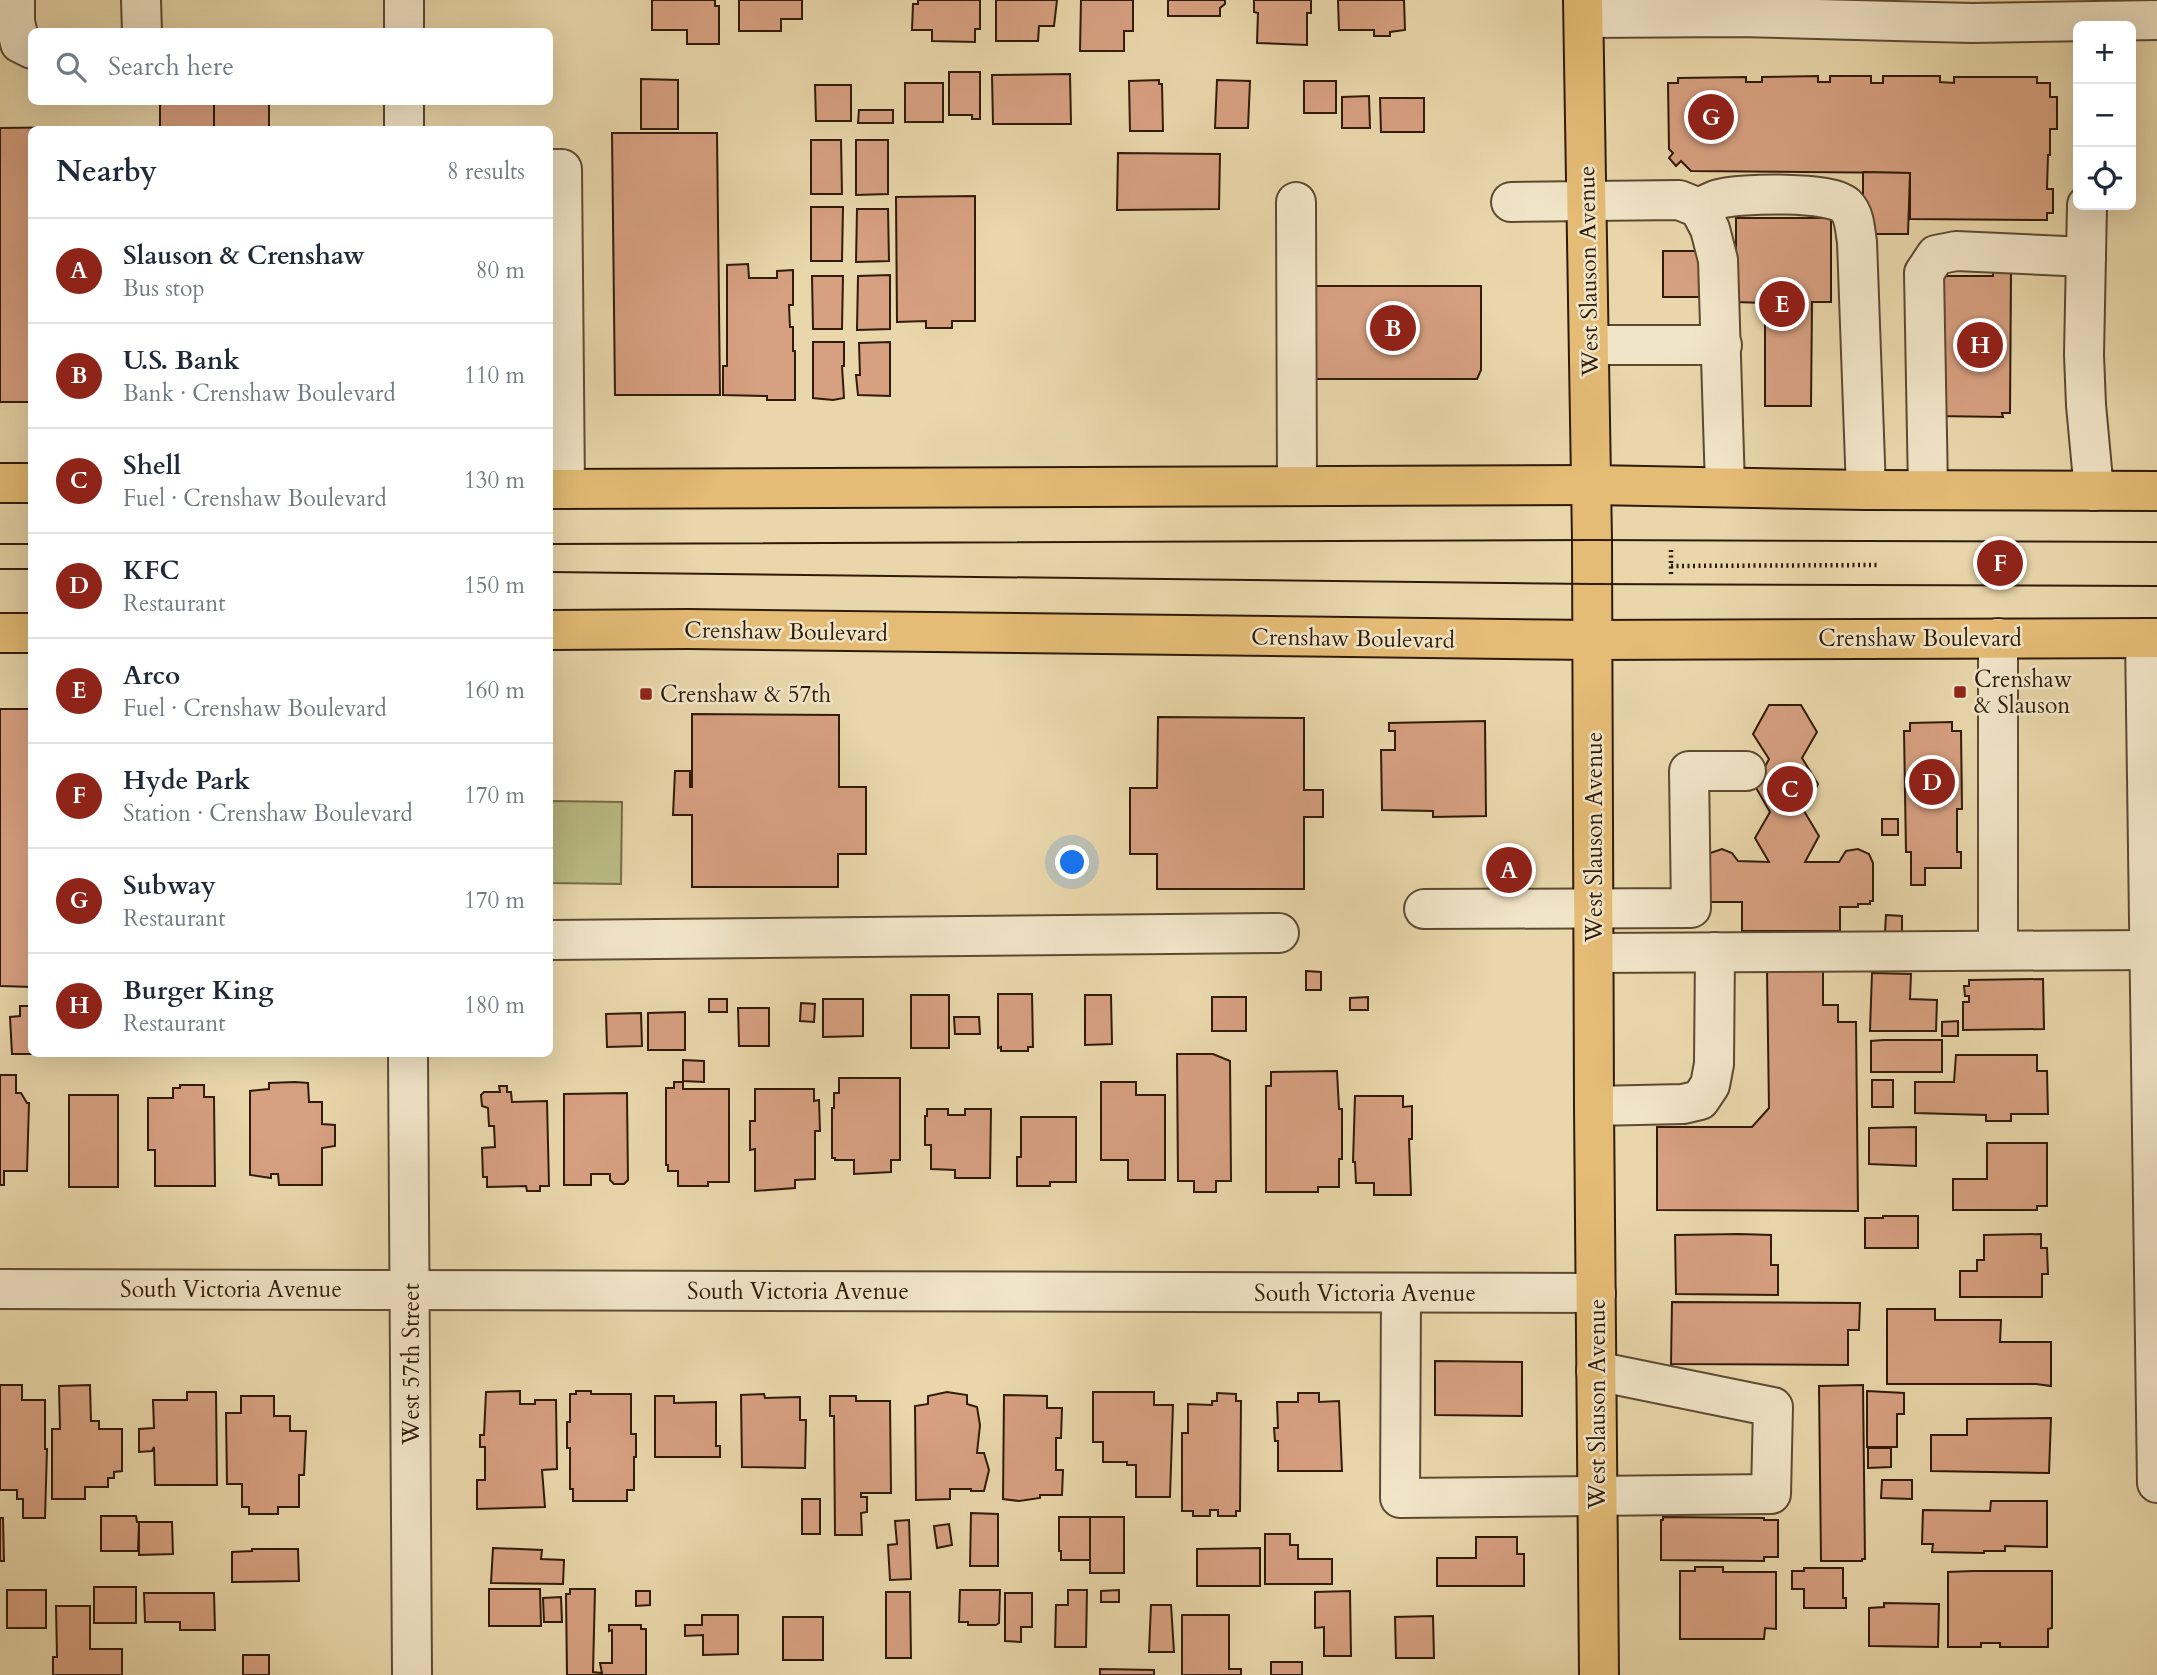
<!DOCTYPE html>
<meta charset="utf-8">
<style>
:root{--surface:#fff;--page:#f6f6f7;--text:#1f2937;--muted:#747a83;--line:#e0e1e3;--accent:#8f2418}
body{margin:0;font-family:Cardo,serif;background:var(--page);color:var(--text)}
.controls{position:absolute;right:21px;top:21px;display:grid;overflow:hidden;border-radius:10px;box-shadow:0 7px 28px #0002}
.controls button{width:63px;height:63px;display:grid;place-items:center;padding:0;border:0;border-bottom:2px solid var(--line);background:var(--surface);color:var(--text);font:35px sans-serif}
.you{position:absolute;left:1073px;top:863px;width:24px;height:24px;margin:-18px;border:5px solid #fff;border-radius:50%;background:#1a73e8;box-shadow:0 0 0 10px #1a73e833}
.badge{display:grid;place-items:center;width:46px;height:46px;border-radius:50%;background:var(--accent);color:#fff;font-size:23px;font-weight:700}
.pin{position:absolute;translate:-50% -50%;border:4px solid #fff;box-shadow:0 2px 7px #0006}
.list{margin:0;padding:0;list-style:none}
h2{display:flex;justify-content:space-between;align-items:center;height:91px;margin:0;padding:0 28px;font-size:30px}
h2 small{font-size:23px;font-weight:400;color:var(--muted)}
.list li{display:grid;grid-template-columns:46px 1fr auto;gap:21px;align-items:center;box-sizing:border-box;height:105px;padding:0 28px;border-top:2px solid var(--line)}
.list b{display:block;font-size:26px;white-space:nowrap}
.list p{margin:0;font-size:23px;white-space:nowrap;color:var(--muted)}
.list em{font-size:23px;font-style:normal;color:var(--muted)}
.icon{flex:none;width:38px;height:38px;fill:none;stroke:currentColor;stroke-width:2;stroke-linecap:round;stroke-linejoin:round}
.map{position:relative;flex:none;width:2157px;height:1675px;overflow:hidden}
.search{position:absolute;background:var(--surface);box-shadow:0 7px 28px #0002;left:28px;top:28px;width:525px;height:77px;display:flex;align-items:center;gap:18px;box-sizing:border-box;padding:0 24px;border-radius:10px;color:var(--muted);font-size:26px}
.panel{position:absolute;background:var(--surface);box-shadow:0 7px 28px #0002;left:28px;top:126px;width:525px;height:931px;border-radius:10px}
.map>svg:first-child{display:block}
</style>
<div class="map">
<svg width="2157" height="1675" viewBox="0 0 2157 1675">
<rect width="100%" height="100%" fill="#e9d7ab"/>
<filter id="stains"><feTurbulence type="fractalNoise" baseFrequency=".00286" numOctaves="4"/><feColorMatrix values="0 0 0 0 .2 0 0 0 0 .09 0 0 0 0 .02 0 0 0 .5 -.17"/></filter>
<radialGradient id="worn" r=".72"><stop offset=".6" stop-color="#630" stop-opacity="0"/><stop offset="1" stop-color="#630" stop-opacity=".3"/></radialGradient>
<path fill="#bbbd86" stroke="#766c47" stroke-width="2" d="M550,801L622,802L621,884L550,883Z"/>
<g fill="#d7a081" stroke="#301b08" stroke-width="2">
<path d="M652,0H715V6H719V44H687V30H652Z"/>
<path d="M739,0H802V19H781V31H739Z"/>
<path d="M918,0H980V29H975V42L932,41V30H912L913,4H918Z"/>
<path d="M996,0H1057L1054,26H1039L1038,41H996Z"/>
<path d="M1081,0H1133V31H1124V51H1080Z"/>
<path d="M1168,0H1225V4L1220,8V16H1168Z"/>
<path d="M1254,0H1311V13H1307V45L1257,43L1258,13L1254,12Z"/>
<path d="M1338,0H1404L1405,30L1390,32V36H1374V30H1339Z"/>
<path d="M949,72H980V119H972V115H949Z"/>
<path d="M1070,74L1071,124H993L992,75Z"/>
<path d="M1818,76V82H1830V76H1871V83H1883V76H1940V82L1954,83V77H2037V83H2050V97H2057V129H2050V155H2048L2047,189H2053V213H2047V220L1910,219V173L1691,171L1681,161L1676,166L1669,158L1673,153L1669,149L1668,83H1678V78L1746,77V82H1762V77Z"/>
<path d="M641,79L678,80V129H641Z"/>
<path d="M1159,80V84H1162L1163,131H1130L1129,81Z"/>
<path d="M1217,80L1250,81L1248,128H1215Z"/>
<rect x="1304" y="81" width="32" height="32"/>
<rect x="905" y="83" width="38" height="39"/>
<path d="M815,85H851V121H816Z"/>
<path d="M1369,96L1370,128H1342V97Z"/>
<path d="M1380,98H1424V132H1381Z"/>
<path d="M160,102H214V128L160,127Z"/>
<rect x="214" y="102" width="55" height="26"/>
<path d="M859,110H893V123H858Z"/>
<path d="M80,127V130H32V402H0V128Z"/>
<path d="M160,127L269,128V130H160Z"/>
<path d="M612,133H717L720,395H615Z"/>
<path d="M811,140H841L842,194H811Z"/>
<path d="M856,140H888V194L856,195Z"/>
<path d="M1118,153L1220,154L1219,209L1117,210Z"/>
<path d="M1863,172L1910,173L1908,234H1863Z"/>
<path d="M975,196V321H952V328H926V321L897,322L896,197Z"/>
<path d="M811,207H843L842,261H811Z"/>
<path d="M857,209H888L889,261L856,262Z"/>
<path d="M1736,218H1831V302H1812L1811,406H1765V303L1736,302Z"/>
<path d="M1663,251H1704L1705,297H1663Z"/>
<path d="M748,264L749,278H777V271L793,270V305H789L790,327H793V351H795V400H767V396L723,395V366H727V265Z"/>
<path d="M1993,270H2011L2010,413H2002L2003,417L1936,416L1938,276H1993Z"/>
<path d="M890,275V329L857,330L858,276Z"/>
<path d="M812,276H843L842,329H813Z"/>
<path d="M1306,286H1481V370L1477,379H1306Z"/>
<path d="M813,342H844V366H842L844,398L833,400L813,398Z"/>
<path d="M890,342V396L858,395L856,375H860L859,343Z"/>
<path d="M1769,705H1801L1817,732L1802,758L1818,784L1804,811L1819,836L1805,862H1839L1846,851L1858,849L1869,854L1873,863V901H1870V904H1858V907H1840V931H1742V902H1704L1708,856L1710,853L1722,849L1732,853L1738,861L1769,862L1755,838L1770,812L1755,786L1769,759L1753,734Z"/>
<path d="M0,709H32V987L0,986Z"/>
<path d="M692,714L839,715V787H866V854H838V887H692V815H673L675,771H690V787H692Z"/>
<path d="M1158,717L1304,718V790H1323V817H1304V889H1157V854H1130V788H1157Z"/>
<path d="M1485,721L1486,816L1433,817V811L1382,810L1381,750H1395V731H1389V723Z"/>
<path d="M1952,722V731H1961L1962,809H1957V852H1961V868H1925V885H1911V852H1906L1904,731H1910V723Z"/>
<rect x="1882" y="819" width="16" height="16"/>
<path d="M1886,915L1902,916V932H1885Z"/>
<path d="M1767,970H1823V1005H1838V1022H1856L1858,1211L1657,1210V1127H1752L1769,1108Z"/>
<path d="M1306,971L1321,972V990H1306Z"/>
<path d="M1872,973L1911,974L1910,999L1937,1000L1936,1031H1870Z"/>
<path d="M2043,979L2044,1029L1963,1030V1002H1969V996H1965L1964,986H1969V980Z"/>
<path d="M998,994H1032L1033,1047H1028V1051H1001V1047L998,1048Z"/>
<rect x="911" y="995" width="38" height="53"/>
<path d="M1085,995H1111L1112,1044L1085,1045Z"/>
<rect x="1212" y="997" width="34" height="34"/>
<path d="M1368,997V1010H1350V998Z"/>
<rect x="709" y="999" width="18" height="13"/>
<path d="M823,999H863V1036L823,1037Z"/>
<path d="M801,1003L815,1004L814,1022L800,1021Z"/>
<path d="M20,1006H32V1054H43H12L10,1017L20,1016Z"/>
<path d="M738,1008H769V1046H739Z"/>
<path d="M685,1012V1050H648V1013Z"/>
<path d="M641,1013L642,1046L607,1047L606,1014Z"/>
<path d="M954,1017H979L980,1034H955Z"/>
<path d="M1958,1021V1036H1942V1022Z"/>
<path d="M1883,1040H1942V1072H1871V1041Z"/>
<path d="M1177,1054H1213L1230,1061L1231,1181H1216V1192H1194V1181H1178Z"/>
<path d="M1956,1055H2037V1071H2047L2048,1114H2011V1121H1986V1115L1915,1113V1082H1954Z"/>
<path d="M683,1060L704,1061V1082L683,1081Z"/>
<path d="M1337,1071L1339,1109H1342V1159H1339V1187H1318V1192H1266V1086H1271V1072Z"/>
<path d="M0,1075H16V1093H21L27,1103H29L27,1171H4V1185H0Z"/>
<path d="M839,1078H900V1160H891V1172L854,1174V1160H835V1158H832V1108H834V1093H839Z"/>
<rect x="1872" y="1080" width="21" height="27"/>
<path d="M295,1082L308,1083L309,1102H322V1124L335,1125V1146L322,1148V1185H279L278,1174H271V1178L250,1175V1091L269,1089V1083Z"/>
<path d="M674,1082H683V1089H729V1182H708V1186H678V1171H668V1165H666V1088H674Z"/>
<path d="M1101,1082H1136V1095H1165V1180H1128V1160H1101Z"/>
<path d="M180,1085H204V1097H214L215,1186H155V1150H148V1098H173V1088H180Z"/>
<path d="M499,1086H507V1092H511L512,1102L547,1101L549,1186H540V1191H527L526,1186L487,1187V1177H483L482,1148L495,1147L494,1126H489L488,1108L482,1106L481,1095L484,1092H500Z"/>
<path d="M755,1089H814V1101L819,1100L820,1131H815V1179L795,1180V1188L755,1191V1149L750,1150V1121H755Z"/>
<path d="M627,1093L628,1180L624,1184H614L610,1180V1174H591V1185H564V1094Z"/>
<rect x="69" y="1095" width="49" height="92"/>
<path d="M1355,1096H1403V1107L1412,1106V1139H1409L1411,1195H1374V1183H1356L1355,1162H1353Z"/>
<path d="M927,1109H948V1115H965V1109H991L990,1178H955V1170L931,1169V1145H925V1116H927Z"/>
<path d="M1021,1117H1076V1182H1050V1186H1017V1157H1021Z"/>
<path d="M1916,1127V1166L1869,1164V1128Z"/>
<path d="M1987,1143H2047V1206H2037V1210H1953V1179H1987Z"/>
<path d="M1883,1216H1918V1248H1865V1218H1883Z"/>
<path d="M1739,1234L1771,1235V1265H1778V1295L1676,1294L1675,1235Z"/>
<path d="M2041,1234V1248H2047L2048,1274H2042V1297H1960V1271H1977V1260H1984V1235Z"/>
<path d="M1672,1302L1860,1303L1859,1330H1848V1365L1671,1364Z"/>
<path d="M1887,1309H1935V1320H2001L2000,1342H2051V1386L2036,1384H1887Z"/>
<path d="M1435,1361L1522,1362V1416L1435,1415Z"/>
<path d="M0,1385H22V1400H45V1449H47L45,1518H23V1499H17V1490H0Z"/>
<path d="M90,1385L91,1421H99V1429H122V1471L114,1472V1478H108V1487H85V1499H52V1429H60L59,1386Z"/>
<path d="M1863,1385L1865,1559H1862V1561H1821L1819,1386Z"/>
<path d="M520,1391V1404H535V1400H556L557,1469L542,1470L545,1507L477,1509V1480H485V1447H480V1435H484L486,1392Z"/>
<path d="M576,1391H591V1394H631V1434H636V1457H634V1490H627V1501H573V1489H570V1448H567V1422H570V1394H576Z"/>
<path d="M1867,1391L1904,1393V1414H1897V1447H1867Z"/>
<path d="M187,1392H216L217,1485H155L154,1447L152,1451L139,1452V1429L154,1428L153,1400H187Z"/>
<path d="M947,1392L967,1395V1404L977,1407L980,1425L977,1453H984L989,1470L984,1491H971V1489H950V1499L916,1500L915,1406L928,1404V1396Z"/>
<path d="M1093,1392H1154V1405H1173L1170,1497H1136V1465H1127V1462H1103V1442H1093Z"/>
<path d="M1217,1393L1236,1394V1401H1241L1240,1511H1236V1516H1218V1510H1210V1516H1193V1511H1182V1433H1188V1404L1212,1405V1401H1217Z"/>
<path d="M1298,1393H1319V1402L1339,1401L1342,1471H1278V1441H1275L1274,1428H1278L1277,1402H1298Z"/>
<path d="M764,1394L765,1398L800,1397V1420H806L805,1468L742,1467L741,1395Z"/>
<path d="M1004,1395L1047,1396V1408H1062L1061,1438H1056V1470H1063L1062,1495H1040V1498L1019,1501L1003,1499Z"/>
<path d="M241,1396H274V1416H290V1431H306L304,1475H299V1507H278V1514H249V1507H242V1484H227L226,1413H241Z"/>
<path d="M655,1396H674V1403L716,1402V1446H720V1457H655Z"/>
<path d="M830,1396H856V1401H890L891,1493H861V1497H867V1512L861,1513L862,1535H835L834,1416H830Z"/>
<path d="M2051,1418L2049,1473L1931,1471V1435H1967V1419Z"/>
<path d="M1868,1448H1891V1467L1868,1468Z"/>
<path d="M1882,1480H1912V1499L1881,1498Z"/>
<rect x="802" y="1499" width="18" height="35"/>
<path d="M1991,1501H2047V1547L2005,1546V1551H1984V1553L1932,1552L1933,1544H1922L1923,1510L1990,1511Z"/>
<path d="M971,1513L998,1514V1566H970Z"/>
<path d="M101,1516H136L137,1522H139L138,1551H101Z"/>
<path d="M1059,1517H1090V1560H1061V1551H1059Z"/>
<rect x="1090" y="1517" width="34" height="56"/>
<path d="M1663,1517L1764,1518V1520H1778V1557H1764V1561L1661,1560V1520H1663Z"/>
<path d="M0,1518H3L4,1561H0Z"/>
<path d="M909,1520L911,1579L890,1580L888,1545L897,1544L895,1521Z"/>
<path d="M139,1522H172L173,1554L139,1555Z"/>
<path d="M949,1524L952,1545L937,1548L934,1526Z"/>
<path d="M1265,1534H1290V1545H1298V1559H1332V1584H1265Z"/>
<path d="M1476,1537H1517V1554H1524V1586H1437V1558H1476Z"/>
<path d="M493,1548L542,1550L541,1559L564,1560L563,1584L491,1583Z"/>
<path d="M1260,1548V1586H1197V1549Z"/>
<path d="M252,1549H298L299,1581L232,1582V1552L252,1551Z"/>
<path d="M1695,1567H1723V1572H1776V1629L1765,1628L1764,1639H1680V1571H1695Z"/>
<path d="M1804,1568H1843V1598H1846V1608H1804V1589H1792V1571H1804Z"/>
<path d="M1973,1571H2052V1628L2048,1629V1647H2000V1643H1981V1647H1948V1572Z"/>
<rect x="94" y="1587" width="42" height="36"/>
<path d="M489,1589H540L541,1626H489Z"/>
<path d="M570,1589H595L593,1672L602,1673L600,1663H612V1630L609,1631V1625H641V1629H646V1675H567L566,1594H570Z"/>
<rect x="7" y="1590" width="39" height="38"/>
<path d="M960,1590H1000L999,1623L996,1625H968V1622H959Z"/>
<path d="M1068,1590H1087L1086,1647H1055L1056,1605H1068Z"/>
<path d="M1119,1590V1602H1101V1591Z"/>
<path d="M636,1591H650V1605L636,1606Z"/>
<path d="M1350,1591L1351,1656H1324V1627L1315,1628V1592Z"/>
<path d="M886,1592H910L911,1658H886Z"/>
<path d="M144,1593H214L215,1630H180V1622H145Z"/>
<path d="M1005,1593H1032V1627H1021V1642L1005,1641Z"/>
<path d="M561,1597L562,1622H544L543,1598Z"/>
<path d="M1884,1603L1939,1604L1938,1647L1869,1646V1608L1884,1607Z"/>
<path d="M1151,1605H1171L1174,1652H1149Z"/>
<path d="M56,1606H90V1649H122V1675H53V1657H57Z"/>
<path d="M702,1615H738V1654L703,1655V1635L685,1636V1625H702Z"/>
<path d="M1182,1615H1229V1669H1241V1675H1182Z"/>
<path d="M1433,1616L1434,1658H1396L1395,1617Z"/>
<rect x="783" y="1617" width="40" height="43"/>
<rect x="243" y="1655" width="26" height="20"/>
<rect x="1271" y="1662" width="31" height="13"/>
<path d="M1100,1669L1154,1670V1675H1100Z"/>
</g>
<g fill="none" stroke-linecap="round" stroke-linejoin="round">
<g stroke="#5e4a31" stroke-width="42">
<g id="minor">
<path d="M15,0V22L20,43L32,49"/>
<path d="M141,0L142,32"/>
<path d="M404,0V32"/>
<path d="M1584,18L1740,17L1972,23L2157,20"/>
<path d="M404,102V130"/>
<path d="M550,169H562L565,489"/>
<path d="M1296,202L1297,486"/>
<path d="M1511,202L1679,200L1699,208L1710,229L1718,260L1725,487"/>
<path d="M2087,205L2084,355L2086,405L2094,491"/>
<path d="M1699,208C1705,205 1712,201 1719,199C1739,193 1834,191 1846,206C1855,215 1855,230 1857,242L1866,490"/>
<path d="M1589,345H1722"/>
<path d="M1928,490L1924,273L1936,255L1956,251L2086,257"/>
<path d="M1998,638V949"/>
<path d="M2145,638L2157,1483"/>
<path d="M1424,909L1691,908L1689,771H1746"/>
<path d="M550,940L1279,933"/>
<path d="M1594,953L2148,950"/>
<path d="M408,1054L412,1675"/>
<path d="M1594,1106L1683,1104L1700,1100L1710,1085L1714,1064L1715,952"/>
<path d="M0,1289L1596,1293"/>
<path d="M1401,1293L1400,1498L1771,1494L1773,1407L1596,1371"/>
</g>
</g>
<g stroke="#301b08" stroke-width="42">
<g id="major">
<path d="M1583,0L1592,540L1594,1106L1599,1675"/>
<path d="M0,483H32"/>
<path d="M550,489L1592,485L1866,490L2157,491"/>
<path d="M550,630L688,629L1592,640L2157,638"/>
<path d="M0,633H32"/>
</g>
</g>
<g stroke="#301b08" stroke-width="4.5" stroke-dasharray="2 3.5" stroke-linecap="butt">
<path d="M1671,550V577"/>
<path d="M1671,566L1877,565"/>
</g>
<use href="#minor" stroke="#f1e5c8" stroke-width="38"/>
<use href="#major" stroke="#e4bc76" stroke-width="38"/>
<g stroke="#301b08" stroke-width="2">
<path d="M0,544H32"/>
<path d="M550,544L1592,540L2157,542"/>
<path d="M0,569H32"/>
<path d="M550,572L1592,584L2157,586"/>
</g>
</g>
<g fill="#8f2418" stroke="#f1e5c8" stroke-width="2.5">
<rect x="1953" y="685" width="14" height="14" rx="3.5"/>
<rect x="639" y="687" width="14" height="14" rx="3.5"/>
</g>
<g text-anchor="middle" stroke-width="5" stroke-linejoin="round" paint-order="stroke">
<g font-size="23" fill="#301b08" stroke="#f1e5c8">
<text transform="translate(1588 271) rotate(-91)" y="8">West Slauson Avenue</text>
<text transform="translate(786 631) rotate(1)" y="8">Crenshaw Boulevard</text>
<text transform="translate(1353 638) rotate(1)" y="8">Crenshaw Boulevard</text>
<text x="1920" y="646">Crenshaw Boulevard</text>
<text transform="translate(1594 837) rotate(-90)" y="8">West Slauson Avenue</text>
<text x="231" y="1297">South Victoria Avenue</text>
<text x="798" y="1299">South Victoria Avenue</text>
<text x="1365" y="1301">South Victoria Avenue</text>
<text transform="translate(411 1364) rotate(-90)" y="8">West 57th Street</text>
<text transform="translate(1597 1404) rotate(-90)" y="8">West Slauson Avenue</text>
</g>
<g font-size="23" fill="#301b08" stroke="#f1e5c8" text-anchor="start">
<text x="1974" y="687">Crenshaw<tspan x="1974" dy="26">&amp; Slauson</tspan></text>
<text x="660" y="702">Crenshaw &amp; 57th</text>
</g>
</g>
<rect width="100%" height="100%" filter="url(#stains)"/>
<rect width="100%" height="100%" fill="url(#worn)"/>
</svg>
<div class="controls">
<button>+</button>
<button>−</button>
<button><svg class="icon" aria-label="locate" viewBox="0 0 24 24"><circle cx="12" cy="12" r="6"/><path d="M12 2v4M12 18v4M2 12h4M18 12h4"/></svg></button>
</div>
<div class="you"></div>
<div class="pin badge" style="left:1509px;top:870px">A</div>
<div class="pin badge" style="left:1393px;top:328px">B</div>
<div class="pin badge" style="left:1790px;top:789px">C</div>
<div class="pin badge" style="left:1932px;top:782px">D</div>
<div class="pin badge" style="left:1782px;top:304px">E</div>
<div class="pin badge" style="left:2000px;top:563px">F</div>
<div class="pin badge" style="left:1711px;top:117px">G</div>
<div class="pin badge" style="left:1980px;top:345px">H</div>
<div class="search"><svg class="icon" aria-label="search" viewBox="0 0 24 24"><circle cx="10" cy="10" r="6"/><path d="M15 15l6 6"/></svg>Search here</div>
<section class="panel">
<h2>Nearby<small>8 results</small></h2>
<ul class="list">
<li><span class="badge">A</span><div><b>Slauson &amp; Crenshaw</b><p>Bus stop</p></div><em>80 m</em></li>
<li><span class="badge">B</span><div><b>U.S. Bank</b><p>Bank · Crenshaw Boulevard</p></div><em>110 m</em></li>
<li><span class="badge">C</span><div><b>Shell</b><p>Fuel · Crenshaw Boulevard</p></div><em>130 m</em></li>
<li><span class="badge">D</span><div><b>KFC</b><p>Restaurant</p></div><em>150 m</em></li>
<li><span class="badge">E</span><div><b>Arco</b><p>Fuel · Crenshaw Boulevard</p></div><em>160 m</em></li>
<li><span class="badge">F</span><div><b>Hyde Park</b><p>Station · Crenshaw Boulevard</p></div><em>170 m</em></li>
<li><span class="badge">G</span><div><b>Subway</b><p>Restaurant</p></div><em>170 m</em></li>
<li><span class="badge">H</span><div><b>Burger King</b><p>Restaurant</p></div><em>180 m</em></li>
</ul>
</section>
</div>
